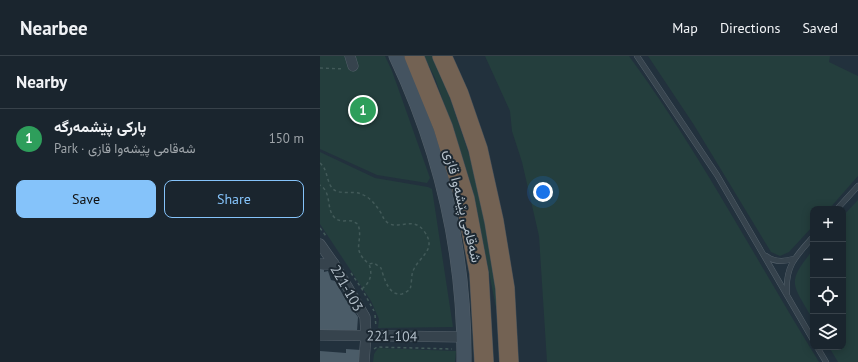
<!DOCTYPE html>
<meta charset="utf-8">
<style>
:root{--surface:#1a252e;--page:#27313a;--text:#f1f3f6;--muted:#9fa5aa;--line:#38424a;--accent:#85c3fa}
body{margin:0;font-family:"PT Sans",Vazirmatn,sans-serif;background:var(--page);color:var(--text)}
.controls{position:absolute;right:12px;bottom:12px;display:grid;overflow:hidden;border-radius:8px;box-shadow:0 2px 10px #0003}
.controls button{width:36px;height:36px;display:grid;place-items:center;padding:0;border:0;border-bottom:1px solid var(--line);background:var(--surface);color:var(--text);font:20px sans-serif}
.you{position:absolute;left:223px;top:136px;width:14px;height:14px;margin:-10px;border:3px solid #fff;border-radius:50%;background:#1a73e8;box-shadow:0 0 0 6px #1a73e833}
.badge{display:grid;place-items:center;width:26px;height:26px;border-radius:50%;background:var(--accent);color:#fff;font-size:13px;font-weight:700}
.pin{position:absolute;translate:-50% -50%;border:2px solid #fff;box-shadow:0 1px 4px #0006}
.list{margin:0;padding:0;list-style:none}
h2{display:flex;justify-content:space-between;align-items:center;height:52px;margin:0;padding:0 16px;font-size:17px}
h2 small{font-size:13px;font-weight:400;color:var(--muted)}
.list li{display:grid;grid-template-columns:26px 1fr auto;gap:12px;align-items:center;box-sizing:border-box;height:60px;padding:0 16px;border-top:1px solid var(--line)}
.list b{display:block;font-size:15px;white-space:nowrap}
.list p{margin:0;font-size:13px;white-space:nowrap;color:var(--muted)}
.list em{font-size:13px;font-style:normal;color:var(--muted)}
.actions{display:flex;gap:8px;padding:12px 16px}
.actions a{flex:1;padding:9px 0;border:1px solid var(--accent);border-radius:8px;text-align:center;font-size:14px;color:var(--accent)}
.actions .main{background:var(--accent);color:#111}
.icon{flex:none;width:22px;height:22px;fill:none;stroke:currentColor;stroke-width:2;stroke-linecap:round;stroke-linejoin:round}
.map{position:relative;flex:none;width:538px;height:306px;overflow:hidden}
header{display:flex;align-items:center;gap:24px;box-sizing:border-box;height:56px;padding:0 20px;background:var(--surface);border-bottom:1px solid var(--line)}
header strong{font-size:19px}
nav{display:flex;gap:22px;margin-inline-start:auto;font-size:14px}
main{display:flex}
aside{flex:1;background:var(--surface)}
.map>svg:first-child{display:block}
</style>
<header>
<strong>Nearbee</strong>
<nav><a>Map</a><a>Directions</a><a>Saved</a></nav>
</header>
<main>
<aside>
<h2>Nearby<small></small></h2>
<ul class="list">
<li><span class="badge" style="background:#2e9e5b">1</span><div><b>پارکی پێشمەرگە</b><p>Park · شەقامی پێشەوا قازی</p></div><em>150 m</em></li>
</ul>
<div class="actions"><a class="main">Save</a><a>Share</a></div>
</aside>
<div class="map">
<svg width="538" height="306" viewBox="0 0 538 306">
<rect width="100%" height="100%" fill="#22313d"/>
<g fill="#243e3d">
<path d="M0,0H65L72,15L110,122L107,127L57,119L0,93Z"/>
<path d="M104,0H113L122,19L153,110L166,161L176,235L177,257L153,135L137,85L115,22Z"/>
<path d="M165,0H309C380,97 436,204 499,306H227L219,180L202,106L192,75L190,55Z"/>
<path d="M328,0H510L509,6L538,20V120L509,153H493V170L469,196L460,200L451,196L374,69Z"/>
<path d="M0,96L55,122L108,131L112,133L133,271L58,272L59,263L51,245L0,168Z"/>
<path d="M538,144V306H518L509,291H523V160Z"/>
<path d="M493,194V264C473,228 465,228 493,194Z"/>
<path d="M58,292L136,295L135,306H53L54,298Z"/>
</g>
<g fill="#4b5c68">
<path d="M0,213L4,214V216L8,215L11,224L15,225L26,244L38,261L37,275L0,274Z"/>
<path d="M26,293L41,294L40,306H0V295L26,297Z"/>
</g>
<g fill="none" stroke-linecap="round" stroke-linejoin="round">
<g stroke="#55616b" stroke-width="6">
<g id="lane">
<path d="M317,0L397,119L493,284"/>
<path d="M517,153L538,130"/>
<path d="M446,200C454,206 463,206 473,203"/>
<path d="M467,237C465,210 476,200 493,181"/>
<path d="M497,291L506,306"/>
</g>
</g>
<g stroke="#55616b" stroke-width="11">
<g id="street">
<path d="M30,0L33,10"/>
<path d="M0,188L14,208L45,261L46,279L44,306"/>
<path d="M0,208H14"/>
<path d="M0,279L144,281"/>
</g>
</g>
<g stroke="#55616b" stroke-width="15">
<path id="secondary" d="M76,0C122,97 145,199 144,306"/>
</g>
<g stroke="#424e58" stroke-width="20">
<g id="highway">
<path d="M94,0L123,71L145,143L159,217L164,306"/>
<path d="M122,0L139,38L158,93L174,165L185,232L189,306"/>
</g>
</g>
<g stroke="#425a59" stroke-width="1.5" stroke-dasharray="3 3" stroke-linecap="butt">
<path d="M0,12L24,13"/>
<path d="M0,107C8,114 6,124 12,132C19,140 33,134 41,138C50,141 56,149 61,157C63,161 64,164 68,167C79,174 93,160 104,175C118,194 99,200 93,215C91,220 92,228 90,233C88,235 85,237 82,238C68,240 64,221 61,212L54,207L49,208C30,192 44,187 38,168C36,167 34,166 32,165C26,164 19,167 14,161C6,152 12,137 0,129"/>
<path d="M0,172L6,180"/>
<path d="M31,217L42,233L54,255"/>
<path d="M42,233C50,226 53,219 49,208"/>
<path d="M55,259L56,271"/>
<path d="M54,293L57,291L132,293"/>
</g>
<use href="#lane" stroke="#36434d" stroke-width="5"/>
<use href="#street" stroke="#36434d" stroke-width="10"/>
<use href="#secondary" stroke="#445360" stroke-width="14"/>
<use href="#highway" stroke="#736253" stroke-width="19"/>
</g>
<g text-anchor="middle" stroke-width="4" stroke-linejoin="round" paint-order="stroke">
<g font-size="14" fill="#b2bec8" stroke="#1c2832">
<text transform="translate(143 150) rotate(76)" y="5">شەقامی پێشەوا قازی</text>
<text transform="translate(27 232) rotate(60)" y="5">221-103</text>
<text transform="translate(72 280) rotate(1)" y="5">221-104</text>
</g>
</g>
</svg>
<div class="controls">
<button>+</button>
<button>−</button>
<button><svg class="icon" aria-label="locate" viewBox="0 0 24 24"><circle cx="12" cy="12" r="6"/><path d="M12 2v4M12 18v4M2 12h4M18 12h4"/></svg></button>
<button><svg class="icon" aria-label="layers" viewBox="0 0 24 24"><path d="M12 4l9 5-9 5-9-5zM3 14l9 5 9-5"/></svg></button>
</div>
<div class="you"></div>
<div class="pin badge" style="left:43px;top:54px;background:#2e9e5b">1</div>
</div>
</main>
